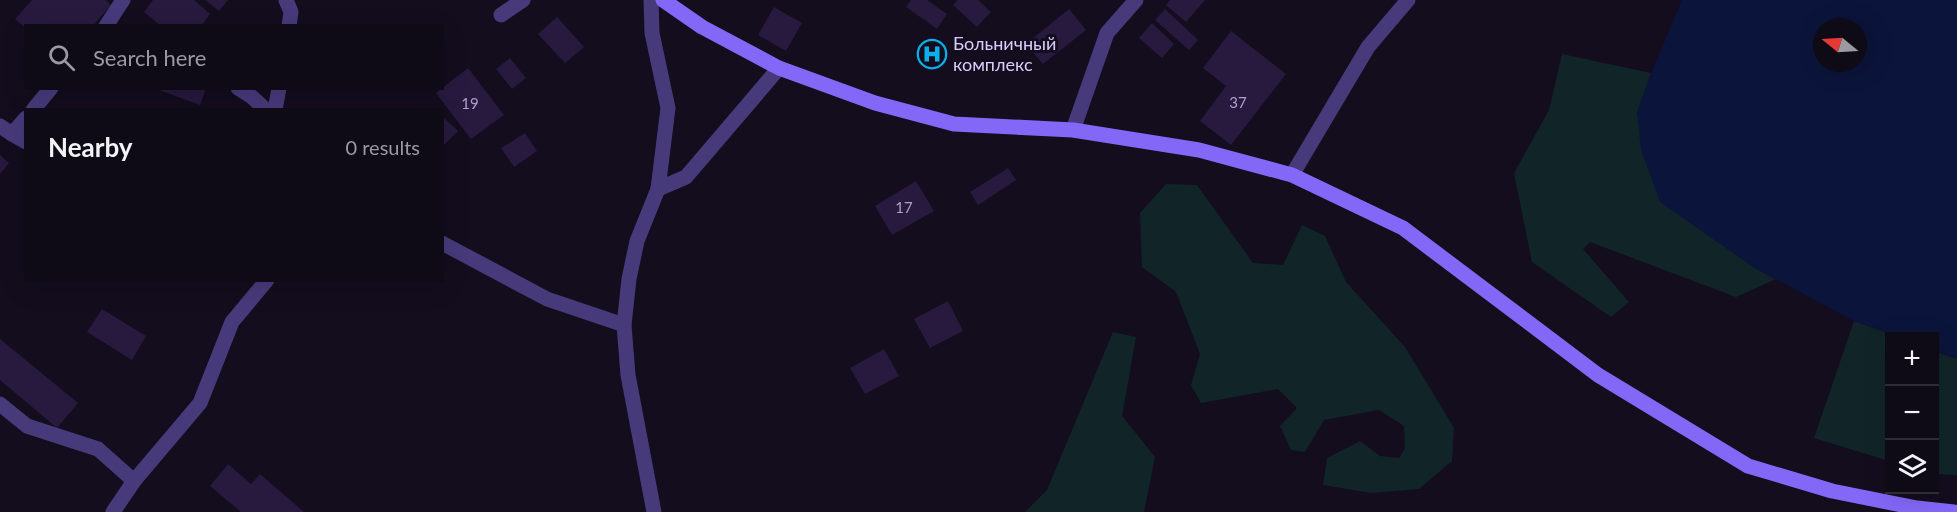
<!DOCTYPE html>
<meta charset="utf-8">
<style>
:root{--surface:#0e0a16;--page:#17131f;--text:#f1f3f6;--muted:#9b9aa1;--line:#2e2b35}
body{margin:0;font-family:Lato,sans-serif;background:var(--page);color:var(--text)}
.controls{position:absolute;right:18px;bottom:18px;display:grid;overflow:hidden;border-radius:0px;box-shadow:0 6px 24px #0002}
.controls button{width:54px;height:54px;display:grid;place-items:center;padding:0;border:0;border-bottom:2px solid var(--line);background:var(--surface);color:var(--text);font:30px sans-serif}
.compass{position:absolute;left:1813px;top:18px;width:54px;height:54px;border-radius:50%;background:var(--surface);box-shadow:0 6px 24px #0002;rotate:288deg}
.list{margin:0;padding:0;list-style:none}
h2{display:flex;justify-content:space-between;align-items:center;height:78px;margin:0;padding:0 24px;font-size:26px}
h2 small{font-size:20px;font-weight:400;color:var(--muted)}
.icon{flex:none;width:33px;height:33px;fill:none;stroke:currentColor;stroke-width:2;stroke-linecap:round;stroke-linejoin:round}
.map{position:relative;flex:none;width:1957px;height:512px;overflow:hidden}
.search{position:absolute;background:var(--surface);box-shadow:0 6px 24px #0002;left:24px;top:24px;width:420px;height:66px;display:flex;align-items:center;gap:15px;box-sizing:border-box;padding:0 21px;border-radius:0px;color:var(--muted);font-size:22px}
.panel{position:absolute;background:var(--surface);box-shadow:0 6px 24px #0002;left:24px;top:108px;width:420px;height:174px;border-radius:0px}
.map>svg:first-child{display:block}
</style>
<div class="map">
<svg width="1957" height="512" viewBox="0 0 1957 512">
<rect width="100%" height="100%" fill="#130d1e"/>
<g fill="#112528">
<path d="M1562,54L1651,73L1637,113L1753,267L1776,279L1736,297L1590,242L1583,249L1629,302L1611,317L1532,262L1514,173L1549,110Z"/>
<path d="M1166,184L1197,185L1253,263L1283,265L1302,225L1325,236L1346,282L1405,347L1454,428L1452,461L1419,489L1371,493L1323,485L1327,458L1360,441L1380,456L1399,458L1405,448L1404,426L1379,410L1324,420L1305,452L1291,450L1280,426L1297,408L1278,389L1201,403L1191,385L1200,354L1176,292L1142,267L1140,213Z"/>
<path d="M1854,321L1896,336H1890L1889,461L1814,438Z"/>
<path d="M1113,332L1136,337L1122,416L1155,457L1144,512H1025L1047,490Z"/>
<path d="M1934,351L1957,359V475L1935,474Z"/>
</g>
<path fill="#0b143a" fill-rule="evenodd" d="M1682,0H1957V359L1935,351L1934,336H1896L1854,321L1753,267L1660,202L1641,150L1637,113L1651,73ZM1822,27H1858V63H1822Z"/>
<g fill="#271a3e">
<path d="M32,0H106L111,5L93,26H26V28L15,19Z"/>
<path d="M153,0H194L210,14L201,26H161L144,12Z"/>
<path d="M205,0H228L219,11Z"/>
<path d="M911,0H927L947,14L937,29L906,7Z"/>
<path d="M958,0H978L991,12L977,27L953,5Z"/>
<path d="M1170,0H1205L1186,22L1166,5Z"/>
<path d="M774,7L802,23L786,51L758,35Z"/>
<path d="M1069,9L1086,30L1043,64L1026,44Z"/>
<path d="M1165,9L1198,40L1189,50L1155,20Z"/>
<path d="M557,17L584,47L565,63L538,34Z"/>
<path d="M1152,23L1174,44L1162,58L1139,38Z"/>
<path d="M1231,31L1286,74L1231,145L1200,121L1226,86L1203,68Z"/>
<path d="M510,58L526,78L512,89L496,69Z"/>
<path d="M468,68L504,115L471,139L436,93Z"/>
<path d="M154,88H206L200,105Z"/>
<path d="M442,116L458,131L442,147Z"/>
<path d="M525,133L537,151L514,167L501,148Z"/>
<path d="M0,155L9,163L0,174Z"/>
<path d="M1008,168L1016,180L978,205L970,192Z"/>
<path d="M916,181L934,211L892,235L875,206Z"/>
<path d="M948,301L963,331L930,348L914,319Z"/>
<path d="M102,309L146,336L132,360L87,332Z"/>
<path d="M0,339L78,403L57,428L0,380Z"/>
<path d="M884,349L899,376L865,394L850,368Z"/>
<path d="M228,464L251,484L260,474L304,512H241L210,486Z"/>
</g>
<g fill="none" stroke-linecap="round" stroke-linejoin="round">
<g stroke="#473a7b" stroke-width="15">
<path d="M501,15L523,0"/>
<path d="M0,126L12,134"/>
</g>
<g stroke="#473a7b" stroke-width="15">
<path d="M286,0L291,12L289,26"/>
<path d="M651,0L652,33L668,108L658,189L637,241L629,279L624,325L628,375L654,512"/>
<path d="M106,26L123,0"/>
<path d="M238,88L252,97L266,110"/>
<path d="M33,110L51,88"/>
<path d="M275,110L279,88"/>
<path d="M26,118L12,134L26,142"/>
<path d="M1073,130L1107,33L1136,0"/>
<path d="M1292,175L1368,47L1408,0"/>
<path d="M658,189L686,177L779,68"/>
<path d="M442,243L547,299L624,325"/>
<path d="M0,404L27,426L98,449L134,481"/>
<path d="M113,512L134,481L200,403L232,322L267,280"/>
</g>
<path stroke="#8368f8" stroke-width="15" d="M663,0L702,27L779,68L875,103L954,124L1073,130L1199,150L1292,175L1403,228L1598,375L1748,466L1832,491L1917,508L1954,512"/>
</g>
<defs>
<g id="hospital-ring" transform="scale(1.5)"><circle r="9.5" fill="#130d1e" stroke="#0bb0eb" stroke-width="1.5"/><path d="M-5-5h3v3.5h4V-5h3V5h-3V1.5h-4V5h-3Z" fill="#0bb0eb"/></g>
</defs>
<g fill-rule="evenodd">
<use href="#hospital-ring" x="932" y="54"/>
</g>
<g text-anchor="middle" stroke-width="6" stroke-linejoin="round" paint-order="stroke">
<g font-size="15" fill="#ada0cd">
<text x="1238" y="108">37</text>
<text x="470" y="109">19</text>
<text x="904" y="213">17</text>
</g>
<g font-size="18" fill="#dacdfd" stroke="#130d1e" text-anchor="start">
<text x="953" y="50">Больничный<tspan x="953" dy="21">комплекс</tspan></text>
</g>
</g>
</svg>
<div class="controls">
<button>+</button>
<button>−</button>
<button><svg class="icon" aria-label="layers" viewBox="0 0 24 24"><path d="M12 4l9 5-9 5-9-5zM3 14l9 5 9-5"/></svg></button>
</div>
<svg class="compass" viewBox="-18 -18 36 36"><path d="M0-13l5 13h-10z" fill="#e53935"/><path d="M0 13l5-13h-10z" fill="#9b9aa1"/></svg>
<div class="search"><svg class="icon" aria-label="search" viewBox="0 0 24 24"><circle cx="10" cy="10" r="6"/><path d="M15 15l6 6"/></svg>Search here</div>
<section class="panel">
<h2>Nearby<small>0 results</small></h2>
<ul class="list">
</ul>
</section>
</div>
